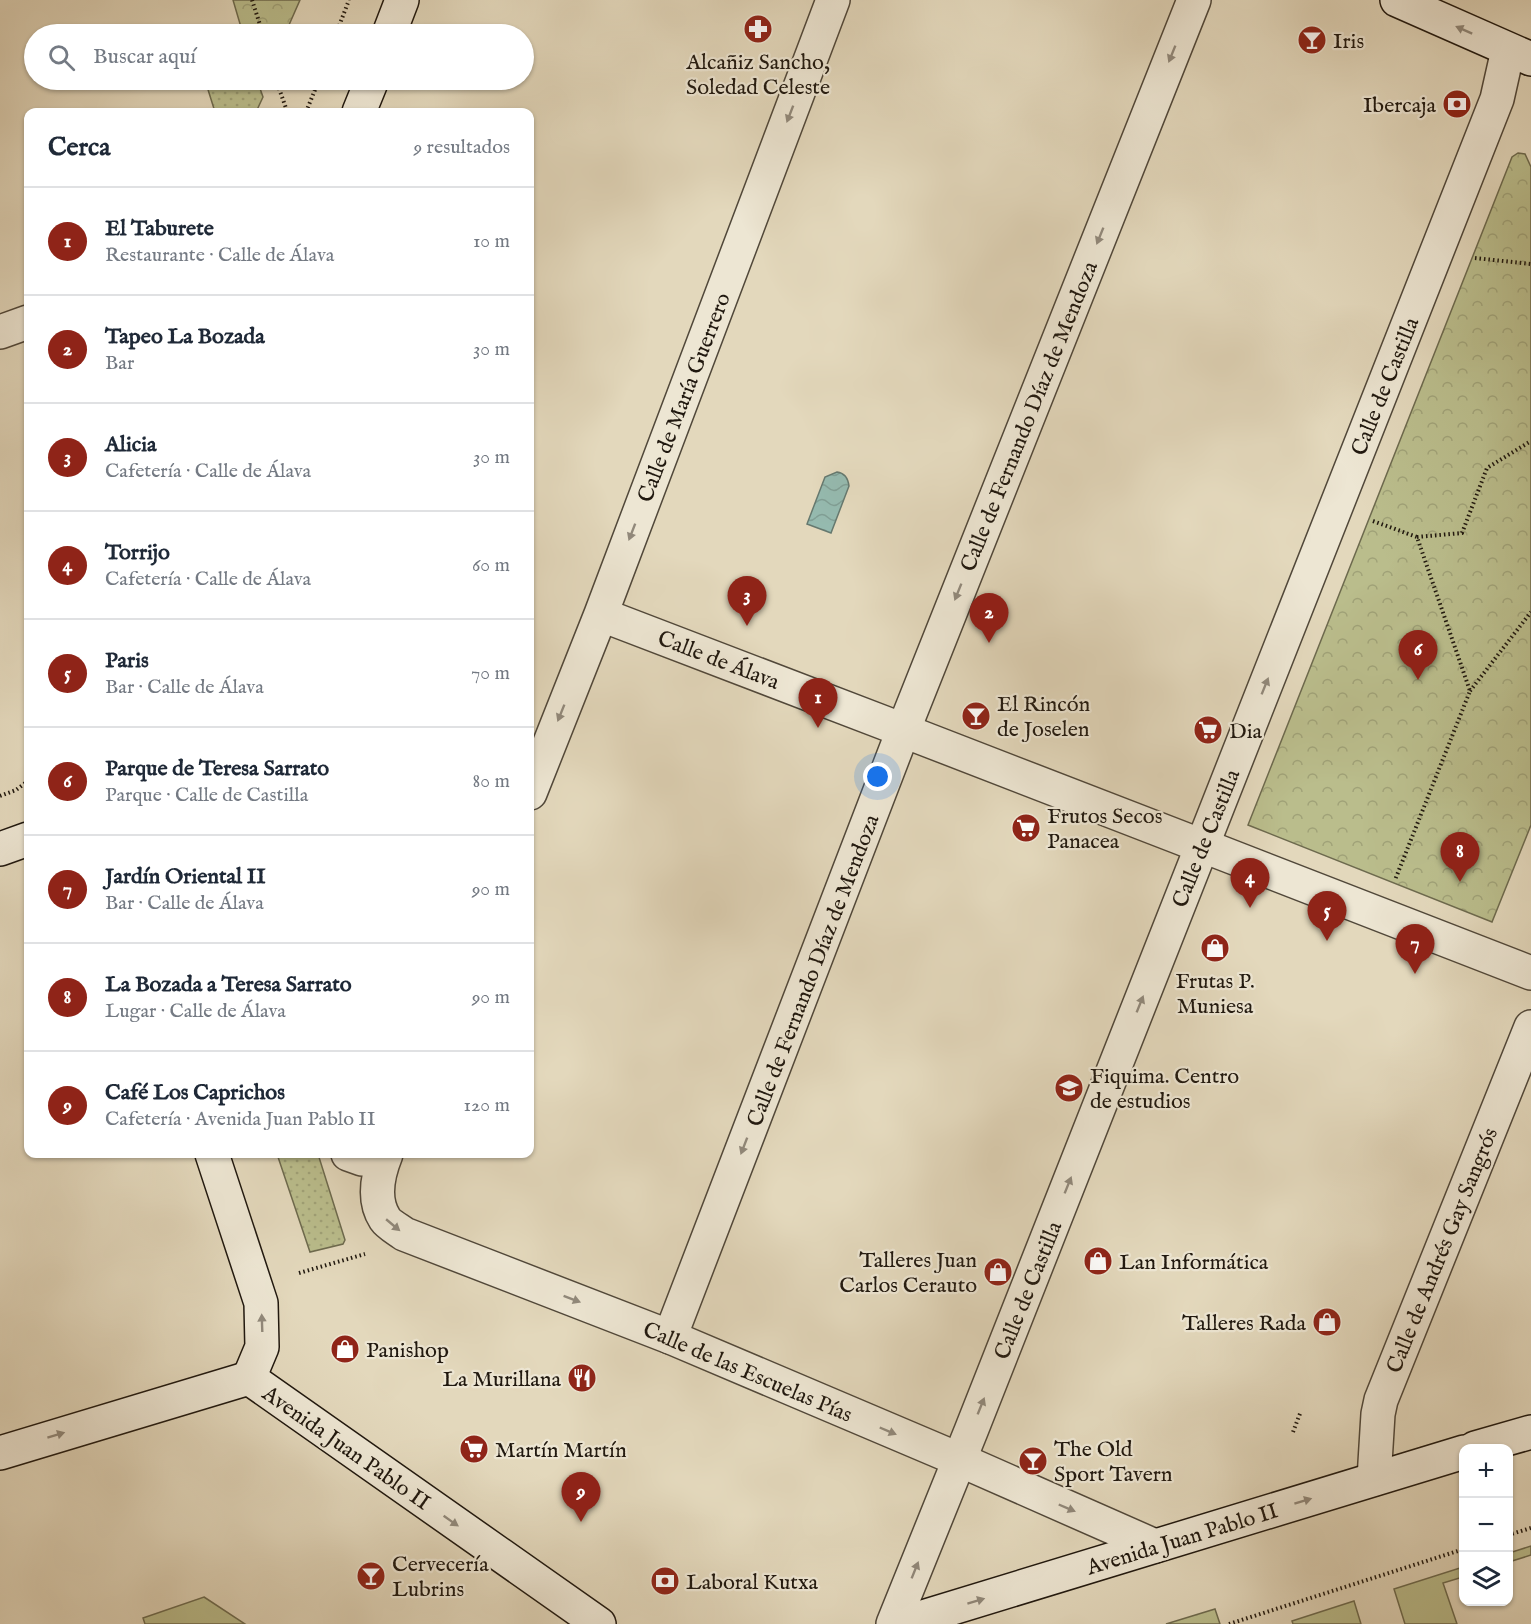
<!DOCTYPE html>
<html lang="es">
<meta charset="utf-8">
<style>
:root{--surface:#fff;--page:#f2f2f3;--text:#1f2937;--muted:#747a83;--line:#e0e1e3;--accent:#8f2418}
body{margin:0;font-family:"IM FELL English",serif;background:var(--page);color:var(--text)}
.controls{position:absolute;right:18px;bottom:18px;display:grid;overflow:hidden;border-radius:12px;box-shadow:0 2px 4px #0004}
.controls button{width:54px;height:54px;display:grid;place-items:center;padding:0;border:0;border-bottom:2px solid var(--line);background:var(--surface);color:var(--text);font:30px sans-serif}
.you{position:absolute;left:878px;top:777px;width:21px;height:21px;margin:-15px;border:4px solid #fff;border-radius:50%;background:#1a73e8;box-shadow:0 0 0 9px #1a73e833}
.badge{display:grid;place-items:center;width:39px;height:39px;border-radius:50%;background:var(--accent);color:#fff;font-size:20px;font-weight:700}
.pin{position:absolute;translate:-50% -50px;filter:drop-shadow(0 2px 3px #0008)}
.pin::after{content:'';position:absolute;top:32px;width:21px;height:18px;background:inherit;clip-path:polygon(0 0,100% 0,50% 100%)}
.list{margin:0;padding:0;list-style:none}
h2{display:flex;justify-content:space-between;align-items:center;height:78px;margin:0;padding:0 24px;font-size:26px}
h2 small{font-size:20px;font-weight:400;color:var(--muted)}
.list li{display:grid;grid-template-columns:39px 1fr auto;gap:18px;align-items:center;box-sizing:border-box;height:108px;padding:0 24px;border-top:2px solid var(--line)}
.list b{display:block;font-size:22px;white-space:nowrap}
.list p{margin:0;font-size:20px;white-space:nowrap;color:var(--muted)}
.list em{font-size:20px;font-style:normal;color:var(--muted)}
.icon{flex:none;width:33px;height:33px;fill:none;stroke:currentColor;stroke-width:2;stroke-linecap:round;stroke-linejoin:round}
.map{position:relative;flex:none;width:1531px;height:1624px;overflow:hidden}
.search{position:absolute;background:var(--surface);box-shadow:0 2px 4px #0004;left:24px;top:24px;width:510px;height:66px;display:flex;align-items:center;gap:15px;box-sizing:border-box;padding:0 21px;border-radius:33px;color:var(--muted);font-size:22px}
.panel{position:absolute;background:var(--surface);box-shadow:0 2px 4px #0004;left:24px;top:108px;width:510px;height:1050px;border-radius:12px}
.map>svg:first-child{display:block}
</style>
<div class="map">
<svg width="1531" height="1624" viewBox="0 0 1531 1624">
<defs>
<pattern id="park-crowns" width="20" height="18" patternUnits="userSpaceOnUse" patternTransform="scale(1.5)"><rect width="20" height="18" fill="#babd8c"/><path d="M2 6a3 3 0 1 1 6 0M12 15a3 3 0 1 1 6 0" fill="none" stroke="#a0a278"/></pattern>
<pattern id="garden-dots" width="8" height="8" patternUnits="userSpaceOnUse" patternTransform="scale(1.5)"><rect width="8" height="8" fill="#babd8c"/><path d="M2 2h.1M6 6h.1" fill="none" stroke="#a0a278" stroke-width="1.8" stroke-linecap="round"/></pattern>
<pattern id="water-waves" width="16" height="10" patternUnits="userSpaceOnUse" patternTransform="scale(1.5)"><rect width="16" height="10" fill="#95baaf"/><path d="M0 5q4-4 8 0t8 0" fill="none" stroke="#809f95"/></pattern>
</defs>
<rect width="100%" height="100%" fill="#e3d8bc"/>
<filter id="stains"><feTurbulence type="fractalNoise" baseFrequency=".00333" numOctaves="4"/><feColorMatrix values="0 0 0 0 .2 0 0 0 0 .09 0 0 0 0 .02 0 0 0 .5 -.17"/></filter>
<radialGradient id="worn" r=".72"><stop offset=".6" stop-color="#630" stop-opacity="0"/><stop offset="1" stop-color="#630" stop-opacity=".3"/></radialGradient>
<g fill="#babd8c" stroke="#6d6a4e" stroke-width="1.5">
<path d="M1531,1546V1555L1509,1562V1553Z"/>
<path d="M1463,1567V1577L1443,1583L1457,1624H1405L1394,1589Z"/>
<path d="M204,1597L245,1624H145L143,1618Z"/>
<path d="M1354,1601L1361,1624H1293L1292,1621Z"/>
</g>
<g fill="url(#park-crowns)" stroke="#6d6a4e" stroke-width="1.5">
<path d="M233,0H300L285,34H243Z"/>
<path d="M1518,153L1525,154L1531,167V825L1492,922L1248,825L1512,157Z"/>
<path d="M1215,1609L1220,1624H1166Z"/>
</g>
<g fill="url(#garden-dots)" stroke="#6d6a4e" stroke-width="1.5">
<path d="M205,80H257L263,97L256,112H215Z"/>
<path d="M277,1154H318L345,1240L343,1244L310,1252Z"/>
</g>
<path fill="url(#water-waves)" stroke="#66796f" stroke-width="1.5" d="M837,472C845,473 848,478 849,486L831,533L807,524L825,477Z"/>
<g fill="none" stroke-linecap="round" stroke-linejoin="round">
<g stroke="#51483a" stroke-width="36">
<g id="street">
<path d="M0,332L28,322"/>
<path d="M610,618L895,727"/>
<path d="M912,734L1194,843"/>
<path d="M530,793L601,614L833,0"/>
<path d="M1214,850L1531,973"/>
<path d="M348,1154L362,1159"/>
<path d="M386,1154C378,1174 372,1199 385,1219C389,1225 399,1230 404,1234L670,1337L960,1460L1155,1546"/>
<path d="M670,1337L903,731L1194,0"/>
<path d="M1374,1479L1378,1414L1381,1400L1531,1027"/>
<path d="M893,1624L971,1431L1497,99L1508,50"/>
</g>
</g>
<g stroke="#20180f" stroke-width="36">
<g id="secondary">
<path d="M1397,0L1531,59"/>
<path d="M389,34L402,0"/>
<path d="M359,112L372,80"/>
<path d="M0,849L28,839"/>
<path d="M212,1154L261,1303L262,1347L249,1378"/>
<path d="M1475,1448L1531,1432"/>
<path d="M0,1453L249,1378L599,1624"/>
<path d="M900,1624L1464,1452"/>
</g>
</g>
<g stroke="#20180f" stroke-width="4" stroke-dasharray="1.5 3" stroke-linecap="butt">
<path d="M252,0L263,34"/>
<path d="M336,34L349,0"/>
<path d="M276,80L287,111"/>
<path d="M306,112L319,80"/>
<path d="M1475,258L1531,264"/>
<path d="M1373,521L1417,537L1470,691L1395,880"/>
<path d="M1417,537L1462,533L1487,468L1531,441"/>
<path d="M1470,691L1531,612"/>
<path d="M0,796L16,790L28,781"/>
<path d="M299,1273L365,1254"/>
<path d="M1293,1432L1301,1411"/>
<path d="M1508,1535L1531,1528"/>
<path d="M1229,1624L1464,1549"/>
</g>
<use href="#street" stroke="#ede6d3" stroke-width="33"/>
<use href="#secondary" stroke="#ede6d3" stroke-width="33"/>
</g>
<defs><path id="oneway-solid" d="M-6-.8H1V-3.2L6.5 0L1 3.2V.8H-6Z" transform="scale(1.5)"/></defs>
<g fill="#91897b">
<use href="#oneway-solid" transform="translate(1464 30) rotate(-156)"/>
<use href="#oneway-solid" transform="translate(1172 54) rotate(112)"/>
<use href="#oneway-solid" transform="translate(790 114) rotate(111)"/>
<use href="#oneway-solid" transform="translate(1100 236) rotate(112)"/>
<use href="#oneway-solid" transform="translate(632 532) rotate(111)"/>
<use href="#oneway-solid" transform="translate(958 592) rotate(112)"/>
<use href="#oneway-solid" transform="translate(1265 686) rotate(-68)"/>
<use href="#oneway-solid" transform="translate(561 713) rotate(112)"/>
<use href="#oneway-solid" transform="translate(1140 1004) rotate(-68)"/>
<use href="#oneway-solid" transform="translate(744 1146) rotate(111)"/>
<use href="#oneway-solid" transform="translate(1068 1185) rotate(-68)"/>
<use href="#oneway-solid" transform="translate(393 1225) rotate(40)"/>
<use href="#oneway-solid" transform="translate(572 1299) rotate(21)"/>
<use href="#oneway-solid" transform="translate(262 1323) rotate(-92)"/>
<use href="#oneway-solid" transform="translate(981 1406) rotate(-68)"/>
<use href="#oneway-solid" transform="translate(888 1431) rotate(23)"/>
<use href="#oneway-solid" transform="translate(56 1435) rotate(-17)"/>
<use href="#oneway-solid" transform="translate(1303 1501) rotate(-17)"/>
<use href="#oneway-solid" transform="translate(1067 1508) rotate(23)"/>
<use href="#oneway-solid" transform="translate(451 1521) rotate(35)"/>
<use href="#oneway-solid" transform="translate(915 1570) rotate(-68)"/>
<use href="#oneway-solid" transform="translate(976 1601) rotate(-17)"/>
</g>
<defs>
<g id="pharmacy-disc" transform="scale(1.5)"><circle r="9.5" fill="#8f2418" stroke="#ede6d3"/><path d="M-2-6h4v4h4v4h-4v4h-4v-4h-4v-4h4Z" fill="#fff"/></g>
<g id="bar-disc" transform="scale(1.5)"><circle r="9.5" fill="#8f2418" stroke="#ede6d3"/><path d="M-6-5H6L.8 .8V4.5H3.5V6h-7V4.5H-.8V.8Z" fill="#fff"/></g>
<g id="bank-disc" transform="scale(1.5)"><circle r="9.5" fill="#8f2418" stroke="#ede6d3"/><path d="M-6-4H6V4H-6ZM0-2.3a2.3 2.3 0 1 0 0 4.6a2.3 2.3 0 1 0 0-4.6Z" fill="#fff"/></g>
<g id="supermarket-disc" transform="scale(1.5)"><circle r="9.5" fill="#8f2418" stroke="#ede6d3"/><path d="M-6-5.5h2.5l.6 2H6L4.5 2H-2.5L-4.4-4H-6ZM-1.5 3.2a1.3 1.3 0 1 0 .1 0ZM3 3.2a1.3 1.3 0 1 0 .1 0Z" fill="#fff"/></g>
<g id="shop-disc" transform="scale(1.5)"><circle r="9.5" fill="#8f2418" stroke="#ede6d3"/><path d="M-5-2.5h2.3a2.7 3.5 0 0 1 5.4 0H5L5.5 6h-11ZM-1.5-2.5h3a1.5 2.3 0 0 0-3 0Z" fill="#fff"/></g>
<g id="school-disc" transform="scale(1.5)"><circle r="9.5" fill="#8f2418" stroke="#ede6d3"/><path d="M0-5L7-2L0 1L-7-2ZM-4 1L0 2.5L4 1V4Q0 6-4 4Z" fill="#fff"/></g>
<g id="restaurant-disc" transform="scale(1.5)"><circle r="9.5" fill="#8f2418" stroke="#ede6d3"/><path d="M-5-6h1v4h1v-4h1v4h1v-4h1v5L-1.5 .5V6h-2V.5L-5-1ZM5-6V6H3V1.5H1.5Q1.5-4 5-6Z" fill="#fff"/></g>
</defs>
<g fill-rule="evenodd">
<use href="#pharmacy-disc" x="758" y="29"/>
<use href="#bar-disc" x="1312" y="40"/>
<use href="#bank-disc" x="1457" y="104"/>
<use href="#bar-disc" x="976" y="716"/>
<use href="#supermarket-disc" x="1208" y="730"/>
<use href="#supermarket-disc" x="1026" y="828"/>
<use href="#shop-disc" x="1215" y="948"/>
<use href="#school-disc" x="1069" y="1088"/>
<use href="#shop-disc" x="1098" y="1261"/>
<use href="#shop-disc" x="998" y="1272"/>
<use href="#shop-disc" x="1327" y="1322"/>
<use href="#shop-disc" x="345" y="1349"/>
<use href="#restaurant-disc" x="582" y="1378"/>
<use href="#supermarket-disc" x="474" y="1449"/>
<use href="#bar-disc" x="1033" y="1461"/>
<use href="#bar-disc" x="371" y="1576"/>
<use href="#bank-disc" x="665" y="1581"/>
</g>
<g text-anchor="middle" stroke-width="4.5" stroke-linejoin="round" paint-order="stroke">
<g font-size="22" fill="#20180f" stroke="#ede6d3" text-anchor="start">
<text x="1333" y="48">Iris</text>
<text x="758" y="69" text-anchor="middle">Alcañiz Sancho,<tspan x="758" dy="25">Soledad Celeste</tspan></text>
<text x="1436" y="112" text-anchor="end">Ibercaja</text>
<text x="997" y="711">El Rincón<tspan x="997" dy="25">de Joselen</tspan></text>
<text x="1229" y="738">Dia</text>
<text x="1047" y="823">Frutos Secos<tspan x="1047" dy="25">Panacea</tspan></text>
<text x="1215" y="988" text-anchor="middle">Frutas P.<tspan x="1215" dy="25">Muniesa</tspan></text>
<text x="1090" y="1083">Fiquima. Centro<tspan x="1090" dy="25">de estudios</tspan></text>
<text x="977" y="1267" text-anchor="end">Talleres Juan<tspan x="977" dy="25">Carlos Cerauto</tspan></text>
<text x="1119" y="1269">Lan Informática</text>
<text x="1306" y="1330" text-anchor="end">Talleres Rada</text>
<text x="366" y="1357">Panishop</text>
<text x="561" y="1386" text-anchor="end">La Murillana</text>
<text x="1054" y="1456">The Old<tspan x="1054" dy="25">Sport Tavern</tspan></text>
<text x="495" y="1457">Martín Martín</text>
<text x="392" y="1571">Cervecería<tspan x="392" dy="25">Lubrins</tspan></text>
<text x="686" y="1589">Laboral Kutxa</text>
</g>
<g font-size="22" fill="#20180f" stroke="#ede6d3">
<text transform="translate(1384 386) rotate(-68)" y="8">Calle de Castilla</text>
<text transform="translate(683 397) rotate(-69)" y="8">Calle de María Guerrero</text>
<text transform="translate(1028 416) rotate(-68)" y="8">Calle de Fernando Díaz de Mendoza</text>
<text transform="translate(719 659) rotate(21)" y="8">Calle de Álava</text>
<text transform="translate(1205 838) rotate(-68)" y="8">Calle de Castilla</text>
<text transform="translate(812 970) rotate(-69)" y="8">Calle de Fernando Díaz de Mendoza</text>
<text transform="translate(1441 1250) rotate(-68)" y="8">Calle de Andrés Gay Sangrós</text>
<text transform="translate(1027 1290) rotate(-68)" y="8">Calle de Castilla</text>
<text transform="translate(748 1371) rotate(23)" y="8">Calle de las Escuelas Pías</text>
<text transform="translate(347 1447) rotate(35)" y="8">Avenida Juan Pablo II</text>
<text transform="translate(1182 1538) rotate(-17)" y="8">Avenida Juan Pablo II</text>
</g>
</g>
<rect width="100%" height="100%" filter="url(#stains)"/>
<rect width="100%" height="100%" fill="url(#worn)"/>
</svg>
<div class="controls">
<button>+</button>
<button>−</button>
<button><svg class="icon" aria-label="layers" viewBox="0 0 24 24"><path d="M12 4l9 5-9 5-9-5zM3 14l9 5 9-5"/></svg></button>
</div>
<div class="you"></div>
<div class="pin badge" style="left:818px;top:728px">1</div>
<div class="pin badge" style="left:989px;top:643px">2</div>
<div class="pin badge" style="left:747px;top:626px">3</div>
<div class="pin badge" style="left:1250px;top:908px">4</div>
<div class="pin badge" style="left:1327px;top:941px">5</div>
<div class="pin badge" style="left:1418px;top:680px">6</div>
<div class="pin badge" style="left:1415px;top:974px">7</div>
<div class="pin badge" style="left:1460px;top:882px">8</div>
<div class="pin badge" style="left:581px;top:1522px">9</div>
<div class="search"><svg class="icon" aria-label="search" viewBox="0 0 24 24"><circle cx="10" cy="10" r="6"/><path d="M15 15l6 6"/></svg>Buscar aquí</div>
<section class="panel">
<h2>Cerca<small>9 resultados</small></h2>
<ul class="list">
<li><span class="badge">1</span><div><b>El Taburete</b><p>Restaurante · Calle de Álava</p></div><em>10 m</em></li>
<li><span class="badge">2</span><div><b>Tapeo La Bozada</b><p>Bar</p></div><em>30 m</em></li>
<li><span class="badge">3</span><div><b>Alicia</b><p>Cafetería · Calle de Álava</p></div><em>30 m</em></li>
<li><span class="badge">4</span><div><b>Torrijo</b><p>Cafetería · Calle de Álava</p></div><em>60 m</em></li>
<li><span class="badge">5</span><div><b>Paris</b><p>Bar · Calle de Álava</p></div><em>70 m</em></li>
<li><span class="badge">6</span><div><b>Parque de Teresa Sarrato</b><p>Parque · Calle de Castilla</p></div><em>80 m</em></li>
<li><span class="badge">7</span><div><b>Jardín Oriental II</b><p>Bar · Calle de Álava</p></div><em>90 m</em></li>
<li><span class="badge">8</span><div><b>La Bozada a Teresa Sarrato</b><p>Lugar · Calle de Álava</p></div><em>90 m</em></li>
<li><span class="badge">9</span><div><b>Café Los Caprichos</b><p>Cafetería · Avenida Juan Pablo II</p></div><em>120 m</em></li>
</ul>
</section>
</div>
